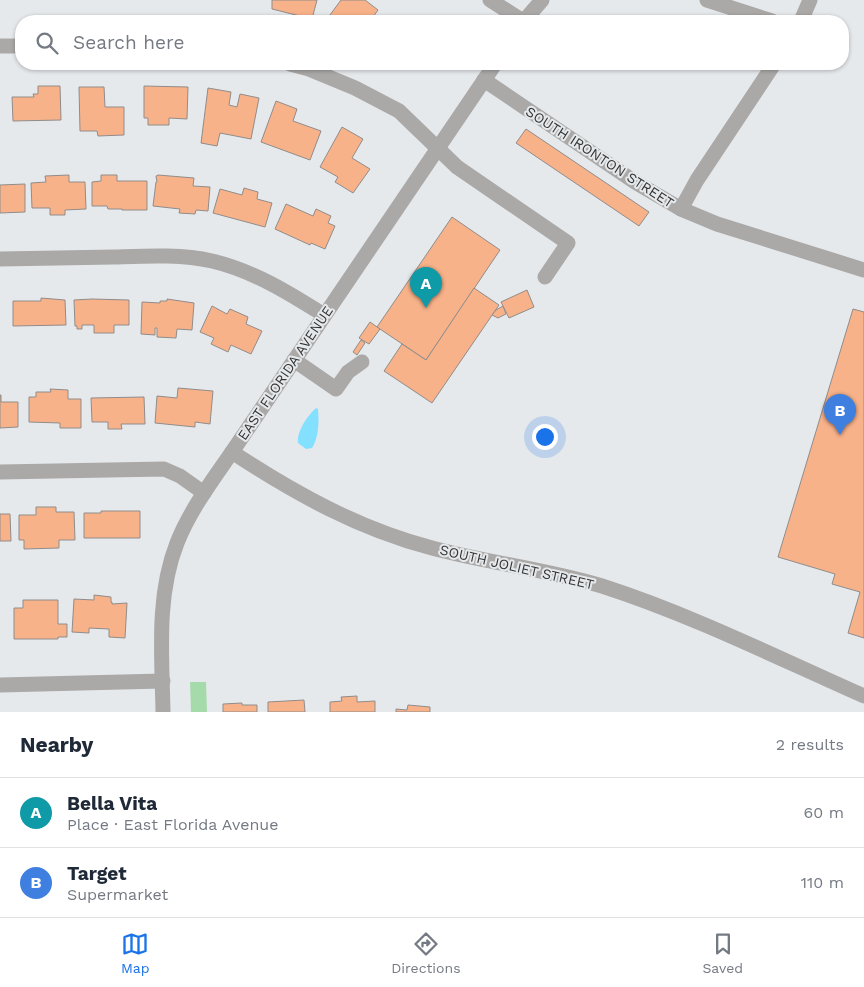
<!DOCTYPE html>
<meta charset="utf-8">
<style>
:root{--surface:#fff;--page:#f6f6f7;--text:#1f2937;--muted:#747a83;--line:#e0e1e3;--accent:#1a73e8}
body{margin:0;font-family:"Work Sans",sans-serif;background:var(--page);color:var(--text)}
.you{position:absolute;left:544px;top:436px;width:18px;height:18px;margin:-12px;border:4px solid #fff;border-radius:50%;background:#1a73e8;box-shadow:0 0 0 8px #1a73e833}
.badge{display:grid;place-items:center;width:32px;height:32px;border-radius:50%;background:var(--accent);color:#fff;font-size:16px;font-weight:700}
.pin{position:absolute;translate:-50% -41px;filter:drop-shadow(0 1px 2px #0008)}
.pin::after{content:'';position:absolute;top:26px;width:18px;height:15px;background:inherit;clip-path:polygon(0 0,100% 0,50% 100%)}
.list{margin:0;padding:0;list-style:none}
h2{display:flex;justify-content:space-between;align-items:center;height:65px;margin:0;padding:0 20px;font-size:21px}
h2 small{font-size:16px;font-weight:400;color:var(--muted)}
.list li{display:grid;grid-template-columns:32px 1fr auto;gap:15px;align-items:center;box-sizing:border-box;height:70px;padding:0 20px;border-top:1px solid var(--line)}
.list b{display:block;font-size:19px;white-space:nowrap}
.list p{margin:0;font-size:16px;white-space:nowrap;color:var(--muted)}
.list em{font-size:16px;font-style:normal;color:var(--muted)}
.icon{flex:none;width:28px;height:28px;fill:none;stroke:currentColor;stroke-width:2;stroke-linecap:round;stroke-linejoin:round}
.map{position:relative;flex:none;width:864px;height:712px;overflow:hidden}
.search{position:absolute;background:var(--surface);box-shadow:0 1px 4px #0004;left:15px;right:15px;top:15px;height:55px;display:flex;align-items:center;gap:12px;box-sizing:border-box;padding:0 18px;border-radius:20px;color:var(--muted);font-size:19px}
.sheet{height:205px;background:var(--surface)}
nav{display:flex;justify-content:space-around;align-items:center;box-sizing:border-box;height:70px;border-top:1px solid var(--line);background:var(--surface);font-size:14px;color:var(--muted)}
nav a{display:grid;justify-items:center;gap:2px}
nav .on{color:var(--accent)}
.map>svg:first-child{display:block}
</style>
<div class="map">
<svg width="864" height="712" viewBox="0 0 864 712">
<rect width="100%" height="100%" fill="#e6e9ec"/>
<path fill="#a5dbab" d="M190,682H206L207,712H191Z"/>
<path fill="#83e0fe" d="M316,408L318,409C319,421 319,437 312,448L306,449L298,443C296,432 308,415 316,408Z"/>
<g fill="#f8b289" stroke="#908c8b">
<path d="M272,0H317L312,19L272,9Z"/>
<path d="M341,0H365L378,10L373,17L378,21L329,20L327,19Z"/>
<path d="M38,86H60L61,120L13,121L12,97H34L33,94H38Z"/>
<path d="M144,86L188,87L187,119L169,118V125H148V118H144Z"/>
<path d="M79,87H104L105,107H124V135L98,136L97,131H80Z"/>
<path d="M208,88L231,92L229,105L237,107L240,94L259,98L251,139L220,133L217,146L201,143Z"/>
<path d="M276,101L297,109L293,121L321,131L310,160L261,142Z"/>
<path d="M342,127L363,139L352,158L370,169L353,193L335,182L338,177L320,167Z"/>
<path d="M526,129L649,212L639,226L516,143Z"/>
<path d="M69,175V182H85L86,209L65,210V215H50V208H32L31,183L46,182L45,176Z"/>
<path d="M101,175H117V181H147V210H122V209H108L107,206H92V182L101,181Z"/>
<path d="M158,175L194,178L193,186L210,187L208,211L196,210L195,214L179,213L180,209L153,206L156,182H157L156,176Z"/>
<path d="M25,184V212L0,213V185Z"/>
<path d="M244,188L258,192L257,199L272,203L265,227L213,213L220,189L242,195Z"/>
<path d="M286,204L313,216L316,209L331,216L328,223L335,226L325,249L311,243L310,245L275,229Z"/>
<path d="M452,217L500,250L426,360L377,327Z"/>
<path d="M474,288L499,305L432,403L384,371L402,344L426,360Z"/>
<path d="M527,290L534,307L509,318L501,302Z"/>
<path d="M41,298L65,300L66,325L13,326V301H41Z"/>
<path d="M92,299L129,300V325H114V333H94V325H82V329H77V326H75L74,300Z"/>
<path d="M167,299L194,303L192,330L177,329L176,338L157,337V328H155V335L141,334L142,302L160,303V301H167Z"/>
<path d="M212,306L227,314L230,309L248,317L246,324L262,331L251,354L231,345L228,352L211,344L214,338L200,332Z"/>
<path d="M503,306L506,314L498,318L492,315L496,310Z"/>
<path d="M853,309L864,312V638L848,633L860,592L832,584L835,574L778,557Z"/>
<path d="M370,322L380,329L369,344L359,338Z"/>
<path d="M361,340L365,343L357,355L353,352Z"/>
<path d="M178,388L213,391L210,424L195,422V427L155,423L157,396L177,398Z"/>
<path d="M50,389L68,390V399H81V428H60V423L29,422V397H36V392H51Z"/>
<path d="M0,395H1V402H18V427L0,428Z"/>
<path d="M144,397L145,424H121L122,429H108V422H92L91,398Z"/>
<path d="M36,507H56V512H74L75,540H59V548L24,549V540H19V515H36Z"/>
<path d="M101,511H140V538H84V513H101Z"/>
<path d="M0,514H10L11,541H0Z"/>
<path d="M94,595L111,597V602H112V604L127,603L125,638L109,637V629L89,628V633L72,632L74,599L94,600Z"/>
<path d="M23,600H58V624H67V637H58V639H14V608H23Z"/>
<path d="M357,696V702L375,701V712H330V702L342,701L341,697Z"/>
<path d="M304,700L305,712H268V702Z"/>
<path d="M242,703V705H257V712H223V704Z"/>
<path d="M408,705L430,707V712H396V709L407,710Z"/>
</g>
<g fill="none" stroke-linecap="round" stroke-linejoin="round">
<g stroke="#aaa9a8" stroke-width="15">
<path d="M490,0L523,21"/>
<path d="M707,0L772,21"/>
<path d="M524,21L542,0"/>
<path d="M801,21L810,0"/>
<path d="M0,46H21"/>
<path d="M290,64L309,69L355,88L399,111L457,167L568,243L545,277"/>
<path d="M484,80L635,182L681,209L717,224L864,270"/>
<path d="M681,209L697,180L774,64"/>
<path d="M0,259C38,258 76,258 114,257C146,256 180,254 212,261C254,271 289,293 324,315"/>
<path d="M294,360L336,389L348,372L362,362"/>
<path d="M232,452C294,493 359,529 432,548C488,563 546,569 602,586C692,615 778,658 864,696"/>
<path d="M0,472L164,469L180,476L204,493"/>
<path d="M0,685L163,681"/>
<path d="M163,712C162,656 156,596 177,543C190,510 212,481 232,452L495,64"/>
</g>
</g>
<g text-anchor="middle" stroke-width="4" stroke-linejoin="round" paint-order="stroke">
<g font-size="14" fill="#333435" stroke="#e6e9ec">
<text transform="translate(600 157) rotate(33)" y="5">SOUTH IRONTON STREET</text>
<text transform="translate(285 373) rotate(-56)" y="5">EAST FLORIDA AVENUE</text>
<text transform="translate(517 567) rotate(13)" y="5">SOUTH JOLIET STREET</text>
</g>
</g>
</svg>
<div class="you"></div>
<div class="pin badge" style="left:426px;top:308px;background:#0f9aa8">A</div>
<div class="pin badge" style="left:840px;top:435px;background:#3f7fe0">B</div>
<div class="search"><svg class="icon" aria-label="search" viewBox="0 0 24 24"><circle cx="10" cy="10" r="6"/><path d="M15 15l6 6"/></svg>Search here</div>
</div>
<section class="sheet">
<h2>Nearby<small>2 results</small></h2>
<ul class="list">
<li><span class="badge" style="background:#0f9aa8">A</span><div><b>Bella Vita</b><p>Place · East Florida Avenue</p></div><em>60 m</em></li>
<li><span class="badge" style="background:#3f7fe0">B</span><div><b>Target</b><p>Supermarket</p></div><em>110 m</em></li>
</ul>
</section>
<nav>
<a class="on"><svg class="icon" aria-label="map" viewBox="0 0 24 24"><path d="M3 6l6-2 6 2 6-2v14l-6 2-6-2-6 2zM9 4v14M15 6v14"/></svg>Map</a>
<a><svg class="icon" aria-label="directions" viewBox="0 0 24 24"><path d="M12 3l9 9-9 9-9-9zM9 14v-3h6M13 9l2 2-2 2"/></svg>Directions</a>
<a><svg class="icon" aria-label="saved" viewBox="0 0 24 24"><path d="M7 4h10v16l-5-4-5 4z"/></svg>Saved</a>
</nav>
